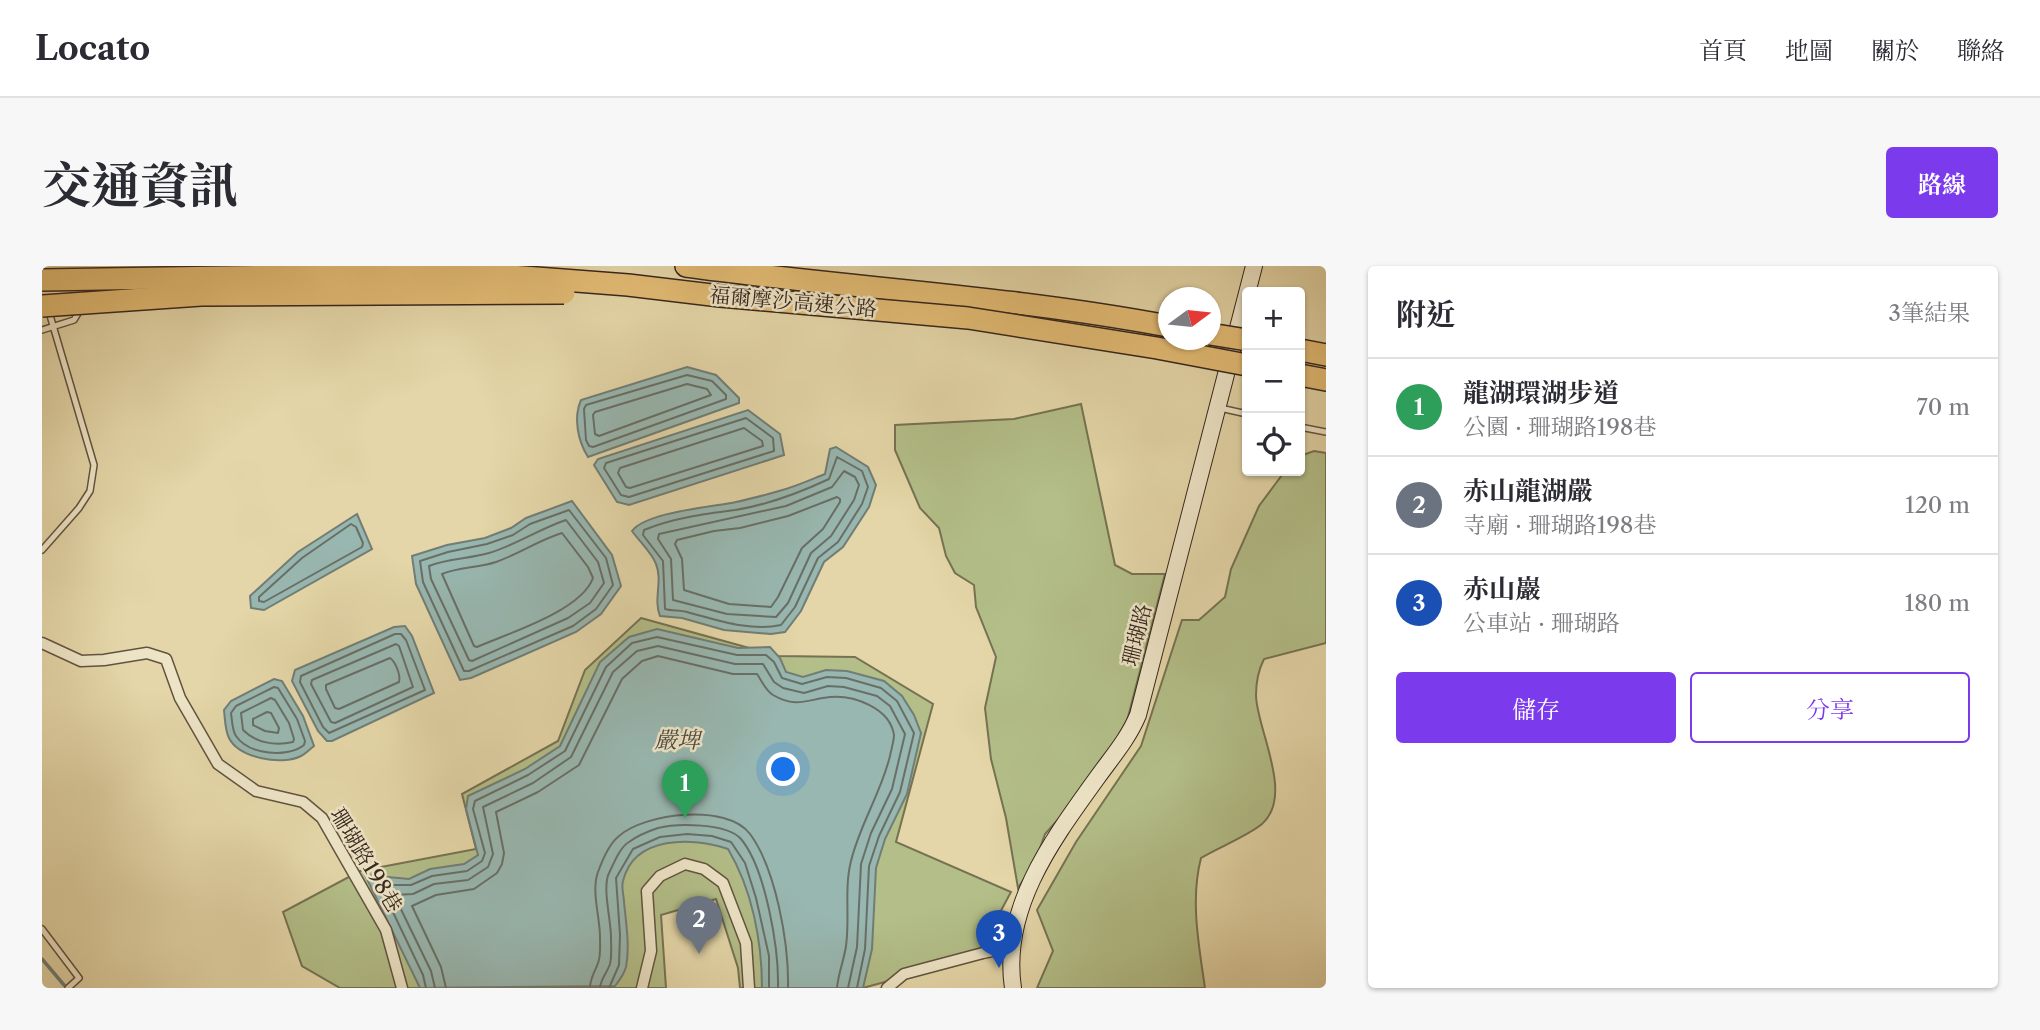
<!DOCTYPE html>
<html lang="zh-TW">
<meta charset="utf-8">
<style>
:root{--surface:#fff;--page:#f7f7f7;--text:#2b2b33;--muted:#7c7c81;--line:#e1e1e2;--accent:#7c3aed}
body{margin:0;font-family:"Libre Caslon Text","Noto Serif TC",serif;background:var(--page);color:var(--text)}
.controls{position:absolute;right:21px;top:21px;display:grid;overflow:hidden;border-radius:7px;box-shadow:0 2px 5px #0004}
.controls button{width:63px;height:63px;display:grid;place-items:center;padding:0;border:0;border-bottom:2px solid var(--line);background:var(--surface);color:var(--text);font:35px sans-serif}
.compass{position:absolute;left:1116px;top:21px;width:63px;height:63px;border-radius:50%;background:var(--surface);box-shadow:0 2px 5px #0004;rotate:75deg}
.you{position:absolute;left:742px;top:504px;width:24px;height:24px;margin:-18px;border:5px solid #fff;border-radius:50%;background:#1a73e8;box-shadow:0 0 0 10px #1a73e833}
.badge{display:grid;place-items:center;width:46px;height:46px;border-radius:50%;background:var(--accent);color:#fff;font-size:23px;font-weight:700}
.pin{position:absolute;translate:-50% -58px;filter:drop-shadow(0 2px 4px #0008)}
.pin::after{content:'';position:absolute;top:37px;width:24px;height:21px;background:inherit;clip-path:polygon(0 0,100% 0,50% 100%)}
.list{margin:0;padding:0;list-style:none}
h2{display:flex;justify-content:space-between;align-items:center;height:91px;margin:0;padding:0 28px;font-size:30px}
h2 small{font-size:23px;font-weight:400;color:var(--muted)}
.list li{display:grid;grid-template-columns:46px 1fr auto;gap:21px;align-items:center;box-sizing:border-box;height:98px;padding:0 28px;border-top:2px solid var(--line)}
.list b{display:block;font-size:26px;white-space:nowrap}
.list p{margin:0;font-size:23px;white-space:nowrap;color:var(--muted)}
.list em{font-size:23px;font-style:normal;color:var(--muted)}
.actions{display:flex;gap:14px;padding:21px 28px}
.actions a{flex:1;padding:16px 0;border:2px solid var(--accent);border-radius:7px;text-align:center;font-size:24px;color:var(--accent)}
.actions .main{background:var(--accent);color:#fff}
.icon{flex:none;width:38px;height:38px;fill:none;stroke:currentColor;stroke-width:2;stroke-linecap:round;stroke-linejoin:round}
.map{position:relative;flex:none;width:1284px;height:722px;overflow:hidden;border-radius:7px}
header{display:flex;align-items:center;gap:42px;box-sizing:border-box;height:98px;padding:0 35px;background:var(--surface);border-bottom:2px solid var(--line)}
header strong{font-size:33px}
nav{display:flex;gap:38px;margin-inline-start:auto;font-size:24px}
.intro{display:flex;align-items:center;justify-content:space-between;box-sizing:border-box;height:168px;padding:0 42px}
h1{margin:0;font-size:49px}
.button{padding:18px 32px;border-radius:7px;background:var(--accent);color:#fff;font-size:24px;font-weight:700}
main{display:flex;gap:42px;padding:0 42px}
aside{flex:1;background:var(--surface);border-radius:7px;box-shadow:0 2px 5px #0004}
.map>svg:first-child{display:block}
</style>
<header>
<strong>Locato</strong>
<nav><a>首頁</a><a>地圖</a><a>關於</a><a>聯絡</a></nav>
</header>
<div class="intro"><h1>交通資訊</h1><a class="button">路線</a></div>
<main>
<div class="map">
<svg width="1284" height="722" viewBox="0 0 1284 722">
<rect width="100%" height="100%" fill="#e4d6a8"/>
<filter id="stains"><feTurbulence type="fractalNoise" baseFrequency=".00286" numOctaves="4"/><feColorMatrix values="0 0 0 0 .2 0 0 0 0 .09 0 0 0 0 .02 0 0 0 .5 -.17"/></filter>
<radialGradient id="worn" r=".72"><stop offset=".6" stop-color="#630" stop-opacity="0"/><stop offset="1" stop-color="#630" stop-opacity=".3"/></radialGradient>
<g fill="#b3be88" stroke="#757253" stroke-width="2">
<path d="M1039,138L1073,299L1090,308H1123L1085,455L1066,489L1028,540L1003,568L993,596L976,622L964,552L949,493L943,442L954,391L934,341L932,319L913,307L904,290L897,262L878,242L853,184V159L972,153Z"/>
<path d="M1272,185L1284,187V377L1222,393C1216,405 1214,416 1214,429C1214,462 1253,529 1220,558C1204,571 1177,581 1159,592C1148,634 1157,680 1163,722H995L1011,685L995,644L1034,576L1099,480L1140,354H1157L1183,331L1189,303L1217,240L1243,205H1258V190Z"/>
<path d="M599,352L736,390L813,391L891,438L854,576L969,626L934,691L821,722H698L696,702L674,633L619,649L624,722H298L260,700L241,646L318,605L434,583L420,528L516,475L543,404Z"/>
</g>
<g fill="#98b7b0" stroke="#717d76" stroke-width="2">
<path d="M645,101L674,109L697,132V137L546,191C536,175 531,152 539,134Z"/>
<path d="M706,144L738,168L742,189L587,239L575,236L552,199L556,193Z"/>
<path d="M794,181L826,201L834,219L827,241L801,281L782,296L759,345L743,366L729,368L682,364L640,352L618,350C611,333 621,315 614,298C610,287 597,275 590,265C604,246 670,241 694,236C708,233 723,229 737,225C753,221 768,214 783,208L788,183Z"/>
<path d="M530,235L570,289L579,320L559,348L534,366L429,412L418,414L374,318L370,290L405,279L443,272L469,262L484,252Z"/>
<path d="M315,248L330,283L222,344L209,342L208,330L256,286Z"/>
<path d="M363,360L370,370L392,427L290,475H285L276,465L250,415L253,404L352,361Z"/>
<path d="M615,363L696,382L728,381L738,392L744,406L761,411L784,404L805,405L842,415L860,430L872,449L879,467L865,528L843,573L834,602L830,683L821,722H720C720,675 710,623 686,583C651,571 592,569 581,615C579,621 582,630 582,636C584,657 588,681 584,701C582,708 577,715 573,720L378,722L323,609L367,613L388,603L422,598L436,589L424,543L426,530L483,503L518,480L558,396L587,371Z"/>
<path d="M232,413L240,415L261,450L272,480C268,483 263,488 259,490C240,500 197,492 187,472C183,464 183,453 182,444L189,435Z"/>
</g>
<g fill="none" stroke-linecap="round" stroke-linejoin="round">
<g stroke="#686f67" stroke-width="2">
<path d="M645,109L670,115L684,129V133L551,181L547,180L544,174L542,143L544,139Z"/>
<path d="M645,118L665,123L669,129L557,170L553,168L551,149L553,146Z"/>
<path d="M704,152L731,172L732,185L587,231L579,229L562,202L564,197Z"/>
<path d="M702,162L720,175L721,180L588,222L584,221L576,207L578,202Z"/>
<path d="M795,191L820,205L826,221L820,238L796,276L776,292L753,341L739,359C709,366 675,354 645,346C638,344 630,345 623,343L621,295L601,269L602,264C631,252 662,248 693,244C725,239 757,227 787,213Z"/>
<path d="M802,205L813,211L817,219L812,234L789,270L769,287L746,337L734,351L685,348L631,334L629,293L616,273L617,268L744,240L790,221Z"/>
<path d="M795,231L798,233V236L781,263L760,282L736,331L729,341L687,338L642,324L640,293L633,278L635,274L672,265L698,262L746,250Z"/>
<path d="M527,244L564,292L571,319L554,343L531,360L427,405H422L381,316L378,295L406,286L445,278L471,269L488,258Z"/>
<path d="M524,254L556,296L562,317L548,337L526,352L430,395L427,394L389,313L387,300C406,292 427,293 447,287C474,279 497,263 524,254Z"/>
<path d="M309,258L314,261L321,277L320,281L222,336L217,335V331L260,292Z"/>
<path d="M520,267L546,301L551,312C539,345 467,367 435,381L432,380L400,308C417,301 436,302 454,296C477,288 497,274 520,267Z"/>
<path d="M353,368H359L364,374L383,424L287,467L281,461L258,416L259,410Z"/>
<path d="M354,378L357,380L371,421L293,457L289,456L269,418L270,414Z"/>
<path d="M348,392C353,395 359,409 357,416L297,443L293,442L284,423V419Z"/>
<path d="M232,421L236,422L255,453L263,475L262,479C246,492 207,489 194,470C190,464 190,454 189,447L194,440Z"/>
<path d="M229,432L233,434L247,457L252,473L251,476C233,480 214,477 201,464L199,447Z"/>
<path d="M225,446L229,447L237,462L236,467L223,465L211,459V453Z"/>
<path d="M384,722L381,709L338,619H369L390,610L425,605L440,595L443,587L431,543L433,535L486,509L523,485L564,401L590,377L615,371L695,389H724L732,396L740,412L760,418L785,411L804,412L839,422L855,435L872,467L858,526L837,570L827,600L823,683L815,722"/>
<path d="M393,722L389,705L352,629L371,628L392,618L426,614L446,601L451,588L441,541L491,517L529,491L571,406L595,385L616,380L693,398H721L732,416L741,422L762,427L786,420L802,421L835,430L848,440L863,468L850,523L829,567L819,598L815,681L806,722"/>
<path d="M404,722L399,701L370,640L394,629L432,623L455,607L460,598L462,587L454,546L496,526L537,499L580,413L600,395L616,390L691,408H715C720,415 723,424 731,429C755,443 766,433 788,431C812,429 848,442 852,469C852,475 849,484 848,490C839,527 818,558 809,595C802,622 808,652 804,680C802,694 796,708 795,722"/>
<path d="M548,722C548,712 553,706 556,697C559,690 558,679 558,671C558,651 549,625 556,606C560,595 568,577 577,570C603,547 685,537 708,568C734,603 747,678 746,722"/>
<path d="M558,722C559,712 565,707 568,698C570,690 569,679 569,671C569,653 560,622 567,607C572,597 578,581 587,576C595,570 607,565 616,562C635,557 685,557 699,573C724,603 737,684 736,722"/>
<path d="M567,722L577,699L578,669L574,612L591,583L618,571L645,568L670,570L689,576L703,597L714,632L727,690V722"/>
</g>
<path stroke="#717d76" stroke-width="3.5" d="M0,693L22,719"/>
<g stroke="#625340" stroke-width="8">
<g id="lane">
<path d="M0,64L32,54L38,44"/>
<path d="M1178,142L1205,148"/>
<path d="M1258,161L1284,166"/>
<path d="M0,284L37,242L48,225L52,199L7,46"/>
<path d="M0,663L37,712L26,722"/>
</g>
</g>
<g stroke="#625340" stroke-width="13">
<g id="street">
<path d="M0,377L39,395L62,394L105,387L124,393L138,432L176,498L214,525L261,536L280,552L344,664L360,722"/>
<path d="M600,722L609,685L605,625L618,610L643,598L662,603L681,617L704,677L707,722"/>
<path d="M845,722L862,708L941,687L970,681"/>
</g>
</g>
<g stroke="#37271e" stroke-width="18">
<path id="secondary" d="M971,722C959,642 1011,573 1055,512C1070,491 1086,473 1096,449L1212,0"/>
</g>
<g stroke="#37271e" stroke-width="24">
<g id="highway">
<path d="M644,0C805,22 967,30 1126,60"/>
<path d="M1258,84L1284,89"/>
<path d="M1258,109L1284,114"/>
</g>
</g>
<use href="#lane" stroke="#ede4c6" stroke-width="5"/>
<use href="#street" stroke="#ede4c6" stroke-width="10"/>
<use href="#secondary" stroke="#ede4c6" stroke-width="16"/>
<use href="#highway" stroke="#e2bb74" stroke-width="21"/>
<g stroke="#37271e" stroke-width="24" stroke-linecap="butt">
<g id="highway-bridge">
<path d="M0,14L430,7L586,19L678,30L926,52L1115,82L1205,99"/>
<path d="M0,40L159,29L522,27"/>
<path d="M1168,68L1205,74"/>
</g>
</g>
<use href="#highway-bridge" stroke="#e2bb74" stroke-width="21"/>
</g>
<g text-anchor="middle" stroke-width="5" stroke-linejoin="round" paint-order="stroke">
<g font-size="21" fill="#37271e" stroke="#ede4c6">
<text transform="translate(751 36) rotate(5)" y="7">福爾摩沙高速公路</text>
<text transform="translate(1095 369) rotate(-76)" y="7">珊瑚路</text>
<text transform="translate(324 594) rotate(59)" y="7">珊瑚路198巷</text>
</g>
<g font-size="23" font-style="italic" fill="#4f4b42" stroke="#ede4c6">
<text x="635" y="482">嚴埤</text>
</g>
</g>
<rect width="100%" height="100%" filter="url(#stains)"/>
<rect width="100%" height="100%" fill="url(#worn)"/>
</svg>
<div class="controls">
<button>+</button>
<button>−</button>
<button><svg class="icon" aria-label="locate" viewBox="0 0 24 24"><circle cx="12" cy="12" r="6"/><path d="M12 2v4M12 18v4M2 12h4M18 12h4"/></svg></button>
</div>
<svg class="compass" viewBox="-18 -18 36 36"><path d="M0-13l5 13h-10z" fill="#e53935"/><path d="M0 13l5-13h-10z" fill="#7c7c81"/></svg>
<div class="you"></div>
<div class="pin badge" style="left:643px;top:552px;background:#2e9e5b">1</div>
<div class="pin badge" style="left:657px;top:688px;background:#6b7280">2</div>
<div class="pin badge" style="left:957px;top:702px;background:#1a4fb4">3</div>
</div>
<aside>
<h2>附近<small>3筆結果</small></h2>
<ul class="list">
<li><span class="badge" style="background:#2e9e5b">1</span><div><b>龍湖環湖步道</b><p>公園 · 珊瑚路198巷</p></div><em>70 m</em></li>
<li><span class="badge" style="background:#6b7280">2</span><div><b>赤山龍湖嚴</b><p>寺廟 · 珊瑚路198巷</p></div><em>120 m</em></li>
<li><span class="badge" style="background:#1a4fb4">3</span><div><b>赤山巖</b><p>公車站 · 珊瑚路</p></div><em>180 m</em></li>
</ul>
<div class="actions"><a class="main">儲存</a><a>分享</a></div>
</aside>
</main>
